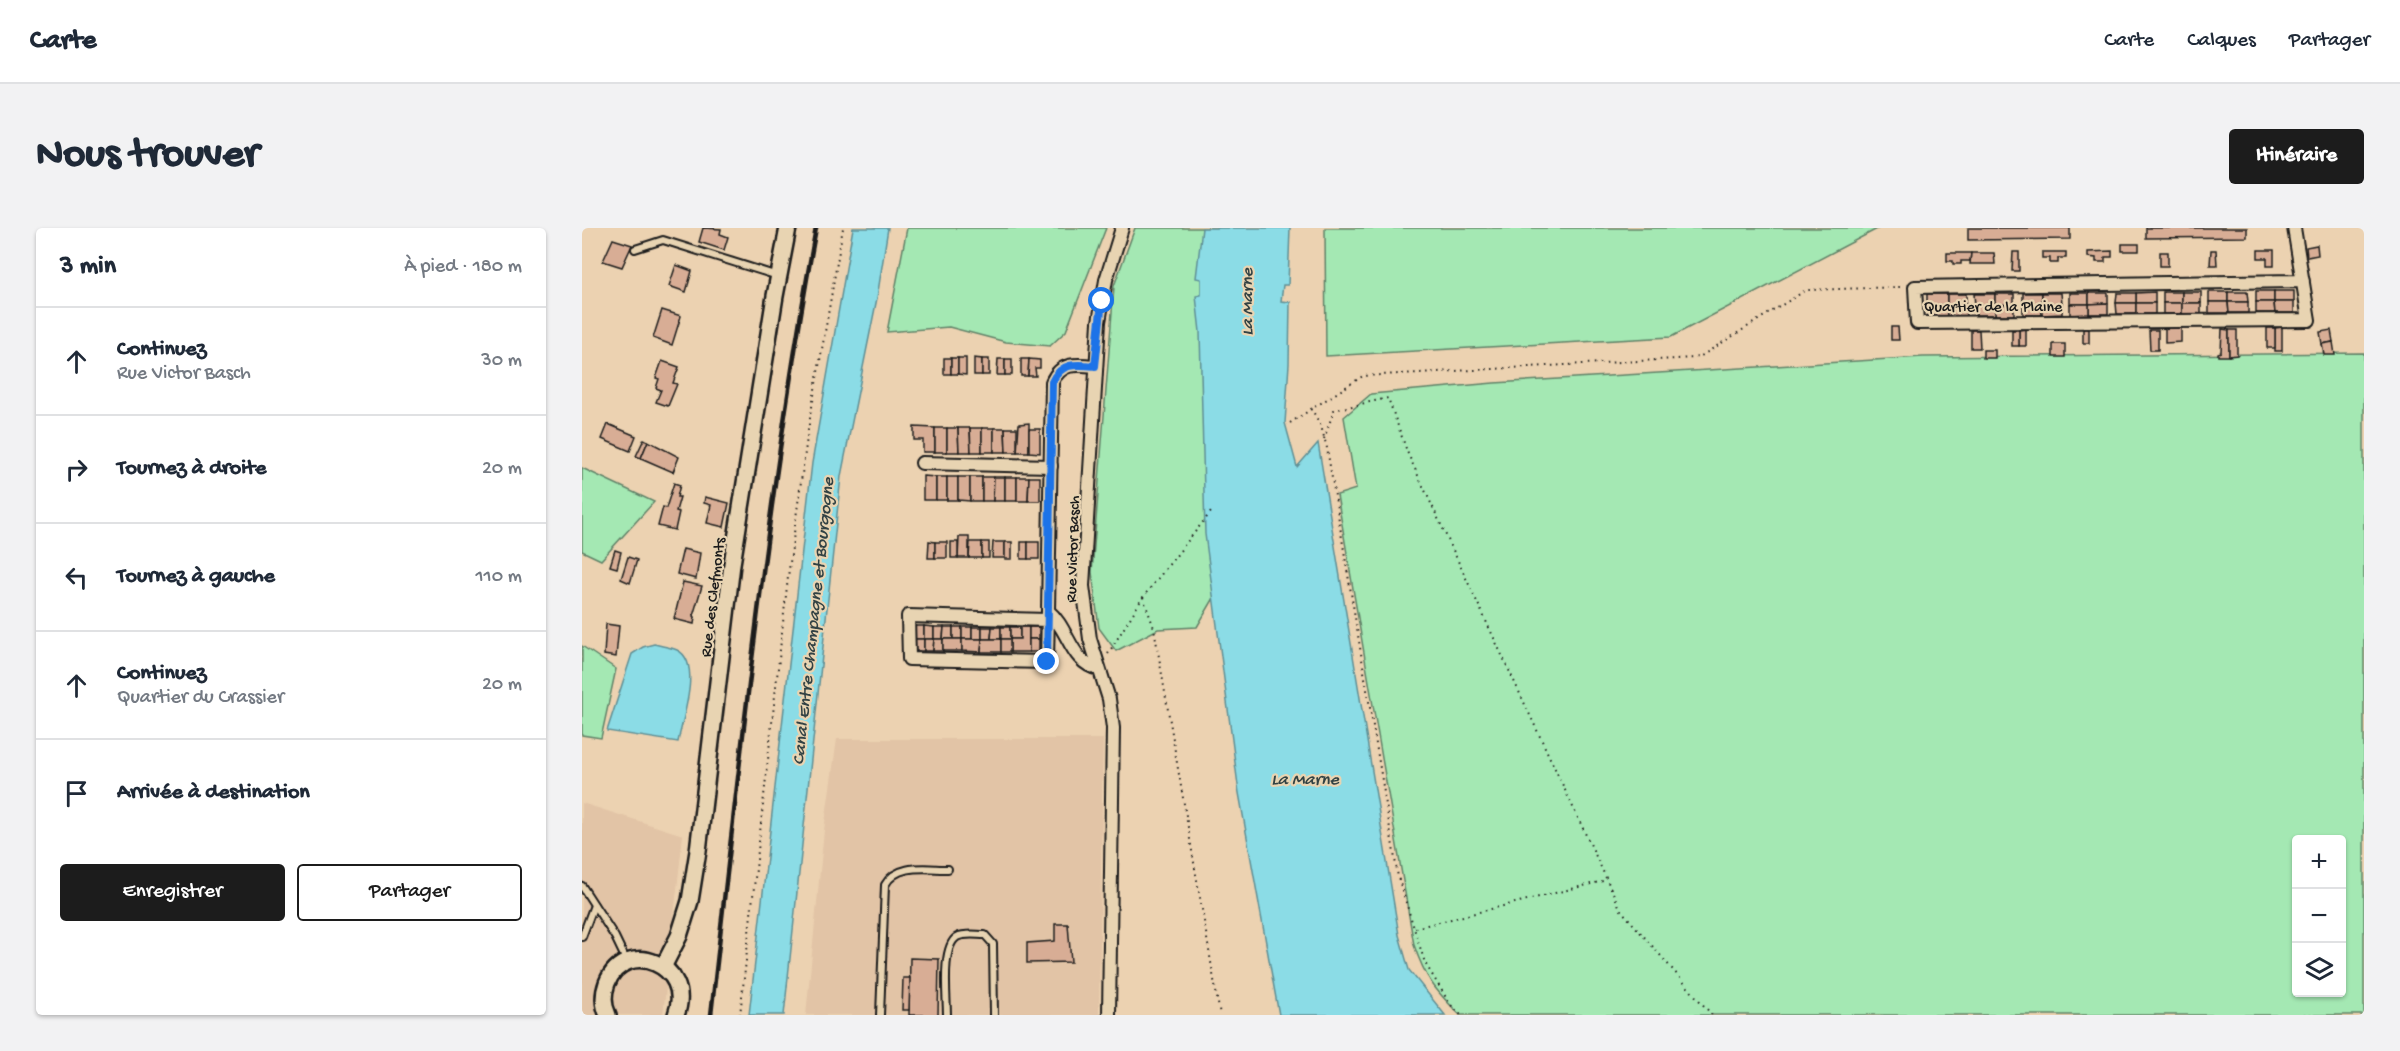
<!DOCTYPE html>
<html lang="fr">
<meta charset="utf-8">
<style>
:root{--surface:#fff;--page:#f2f2f3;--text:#1f2937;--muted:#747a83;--line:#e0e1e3;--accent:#1c1c1c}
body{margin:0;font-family:"Gochi Hand",sans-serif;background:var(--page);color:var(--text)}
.controls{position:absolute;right:18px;bottom:18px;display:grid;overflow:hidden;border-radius:6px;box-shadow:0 2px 4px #0004}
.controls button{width:54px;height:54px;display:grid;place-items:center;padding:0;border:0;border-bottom:2px solid var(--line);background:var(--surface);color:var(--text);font:30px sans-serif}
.stop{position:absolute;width:18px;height:18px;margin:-14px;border:4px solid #1a73e8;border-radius:50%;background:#fff}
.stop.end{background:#1a73e8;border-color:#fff;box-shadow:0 2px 6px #0008}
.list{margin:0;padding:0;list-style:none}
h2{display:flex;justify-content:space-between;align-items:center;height:78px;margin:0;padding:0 24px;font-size:26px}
h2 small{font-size:20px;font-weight:400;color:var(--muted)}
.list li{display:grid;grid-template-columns:39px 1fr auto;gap:18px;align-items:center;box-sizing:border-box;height:108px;padding:0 24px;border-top:2px solid var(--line)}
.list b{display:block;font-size:22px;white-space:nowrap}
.list p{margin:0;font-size:20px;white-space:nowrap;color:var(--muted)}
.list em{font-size:20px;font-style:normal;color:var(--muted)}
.actions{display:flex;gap:12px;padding:18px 24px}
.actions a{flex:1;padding:14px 0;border:2px solid var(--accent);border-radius:6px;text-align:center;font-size:21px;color:var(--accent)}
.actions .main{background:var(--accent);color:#fff}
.icon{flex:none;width:33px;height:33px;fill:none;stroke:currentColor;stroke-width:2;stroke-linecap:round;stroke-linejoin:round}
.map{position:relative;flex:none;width:1782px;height:787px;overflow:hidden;border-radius:6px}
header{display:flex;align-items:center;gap:36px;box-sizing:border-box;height:84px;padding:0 30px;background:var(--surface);border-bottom:2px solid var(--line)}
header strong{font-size:28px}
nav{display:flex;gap:33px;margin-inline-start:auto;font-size:21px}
.intro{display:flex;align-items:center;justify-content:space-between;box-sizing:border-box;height:144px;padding:0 36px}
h1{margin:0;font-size:42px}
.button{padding:15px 27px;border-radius:6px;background:var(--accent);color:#fff;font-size:21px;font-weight:700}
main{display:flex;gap:36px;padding:0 36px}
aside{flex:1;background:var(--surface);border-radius:6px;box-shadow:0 2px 4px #0004}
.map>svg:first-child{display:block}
</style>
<header>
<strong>Carte</strong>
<nav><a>Carte</a><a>Calques</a><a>Partager</a></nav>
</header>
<div class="intro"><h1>Nous trouver</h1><a class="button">Itinéraire</a></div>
<main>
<aside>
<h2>3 min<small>À pied · 180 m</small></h2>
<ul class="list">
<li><svg class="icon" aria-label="ahead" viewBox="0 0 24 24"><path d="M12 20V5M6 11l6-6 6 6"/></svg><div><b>Continuez</b><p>Rue Victor Basch</p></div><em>30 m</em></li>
<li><svg class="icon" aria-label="right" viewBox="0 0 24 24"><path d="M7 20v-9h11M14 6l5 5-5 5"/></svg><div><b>Tournez à droite</b></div><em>20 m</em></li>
<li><svg class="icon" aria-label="left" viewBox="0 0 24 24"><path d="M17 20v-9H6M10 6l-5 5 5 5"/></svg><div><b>Tournez à gauche</b></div><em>110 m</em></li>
<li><svg class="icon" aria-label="ahead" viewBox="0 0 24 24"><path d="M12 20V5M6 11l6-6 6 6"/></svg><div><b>Continuez</b><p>Quartier du Crassier</p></div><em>20 m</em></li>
<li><svg class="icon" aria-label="arrive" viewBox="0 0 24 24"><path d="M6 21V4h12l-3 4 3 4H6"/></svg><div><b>Arrivée à destination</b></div></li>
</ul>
<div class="actions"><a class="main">Enregistrer</a><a>Partager</a></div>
</aside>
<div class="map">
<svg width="1782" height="787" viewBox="0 0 1782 787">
<rect width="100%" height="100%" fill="#ecd2b1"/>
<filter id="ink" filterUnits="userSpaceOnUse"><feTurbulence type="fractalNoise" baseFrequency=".0167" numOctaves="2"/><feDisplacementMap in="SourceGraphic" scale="12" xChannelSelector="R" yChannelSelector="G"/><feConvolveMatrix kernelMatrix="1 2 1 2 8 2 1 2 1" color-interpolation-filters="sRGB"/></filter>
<g filter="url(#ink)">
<g fill="#e2c4a6">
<path d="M255,511H521L517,787H224L242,602Z"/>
<path d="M0,575L101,607L81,787H0Z"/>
</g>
<g fill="#a4e8b3" stroke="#608268" stroke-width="1.5" fill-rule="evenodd">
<path d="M325,0H524L484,103L468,118L424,114L367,99L305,104Z"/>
<path d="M553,0H637L639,358L615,399L576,401L534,423L517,400L510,344L532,58Z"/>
<path d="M743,0H1297L1089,109L744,128Z"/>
<path d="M1782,125V787H878C853,762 843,750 832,717L755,267L774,261L762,189L789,166L912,155L1341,129ZM1714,612H1760V764H1714Z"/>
<path d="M0,240L72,274L19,332L0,323Z"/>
<path d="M0,418L34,441L19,510L0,507Z"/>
</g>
<g fill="#8bdce6" stroke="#5f8f95" stroke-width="1.5">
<path d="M271,0H306L295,70L259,248L202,787H167L230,235Z"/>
<path d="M620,0H708L706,57H701L699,73L708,74L707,136L703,195L715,239L736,215L817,707L827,742L863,787H697L657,565L623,306L618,104L614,68L619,67V51L614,50Z"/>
<path d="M72,416C79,418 88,419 95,422C121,434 100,492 96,514L25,503L50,426L61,419Z"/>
</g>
<g fill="#d8ad95" stroke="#1c1c1c" stroke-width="1.5">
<path d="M121,0L139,1L138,6L146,9L142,22L117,14Z"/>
<path d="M1386,0H1488V11L1386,12Z"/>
<path d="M1564,0H1665V9L1564,10Z"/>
<path d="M31,11L50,17L40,39L21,33Z"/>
<rect x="1540" y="16" width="17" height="7"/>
<path d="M1735,17L1736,27L1725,29L1724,19Z"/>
<path d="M1629,22H1634L1635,37H1628Z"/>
<path d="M1676,22H1692V38H1685V30H1676Z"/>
<path d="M1530,23V29H1523V34H1514V30L1506,29V24Z"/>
<path d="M1431,24H1437V43H1430Z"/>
<path d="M1460,24H1484V30H1476V35H1468V30H1460Z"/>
<rect x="1578" y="24" width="8" height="14"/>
<path d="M1365,25H1389L1388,33H1379V36H1371V33H1365Z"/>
<path d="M1389,25H1412L1413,36H1388Z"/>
<path d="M94,37L110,43L104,64L87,58Z"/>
<rect x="1674" y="63" width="18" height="11"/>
<rect x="1692" y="63" width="20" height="11"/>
<path d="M1573,64V75H1554V65Z"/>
<rect x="1581" y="64" width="19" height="11"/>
<rect x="1600" y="64" width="19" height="11"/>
<rect x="1627" y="64" width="19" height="10"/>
<path d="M1646,64H1665L1666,74H1646Z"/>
<rect x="1441" y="65" width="19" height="11"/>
<path d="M1460,65H1479L1480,76H1460Z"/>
<rect x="1488" y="65" width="19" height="11"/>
<path d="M1507,65H1526V75L1507,76Z"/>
<path d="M1535,65H1554V75H1534Z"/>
<rect x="1345" y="66" width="20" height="11"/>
<rect x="1365" y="66" width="19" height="11"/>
<path d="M1392,66H1413V77H1393Z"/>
<path d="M1413,66H1432V76L1413,77Z"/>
<path d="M1627,74H1646L1647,85H1627Z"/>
<path d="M1646,74H1666V85H1647Z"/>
<path d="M1674,74H1692L1693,85H1674Z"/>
<path d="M1692,74H1712V85H1693Z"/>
<path d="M1526,75V86H1507V76Z"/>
<path d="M1534,75H1554V86H1535Z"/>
<rect x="1554" y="75" width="19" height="11"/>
<rect x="1581" y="75" width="19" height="11"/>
<rect x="1600" y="75" width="19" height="11"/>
<path d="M1432,76V87H1413V77Z"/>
<rect x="1441" y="76" width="19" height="11"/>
<path d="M1460,76H1480V86L1460,87Z"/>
<path d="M1488,76H1507V86L1488,87Z"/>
<path d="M1345,77H1365V88H1346Z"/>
<rect x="1365" y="77" width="19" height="11"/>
<rect x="1393" y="77" width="20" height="10"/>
<path d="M80,82L99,88L90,117L71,110Z"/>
<path d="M1309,99H1316L1317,112H1309Z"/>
<path d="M1599,99V114L1583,115V100Z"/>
<path d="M1700,99V123H1693V100Z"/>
<rect x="1685" y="100" width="8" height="20"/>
<path d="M1444,101V118H1437V102Z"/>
<rect x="1501" y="101" width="6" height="14"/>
<path d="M1640,101L1647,102V128H1636V125L1639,124Z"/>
<path d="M1389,102H1397L1398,120H1389Z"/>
<rect x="1430" y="102" width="7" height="16"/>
<path d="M1567,102H1576V122H1568Z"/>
<path d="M1647,102H1655V127L1647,128Z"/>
<path d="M1749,102L1751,114L1740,116L1738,104Z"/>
<path d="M1751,114L1753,127H1742L1740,116Z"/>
<rect x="1471" y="116" width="12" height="13"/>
<rect x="1401" y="122" width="12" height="8"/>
<rect x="362" y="130" width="7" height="16"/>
<rect x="369" y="130" width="7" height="16"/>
<path d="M376,130H384V147L376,146Z"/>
<path d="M392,130L400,131V147H392Z"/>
<rect x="400" y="131" width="7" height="16"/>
<path d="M416,131H423V147H415Z"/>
<rect x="423" y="131" width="7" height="16"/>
<path d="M439,131H447L446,148H439Z"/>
<path d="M447,131L458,132V140H453L454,148H446Z"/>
<path d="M80,133L97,139L91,155L95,156L86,178L74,174L79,162L74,160L77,151L74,150Z"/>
<path d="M447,195V224H435L437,196Z"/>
<path d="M26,196L54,208L48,223L20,211Z"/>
<path d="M332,199L353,200V224H341V212H332Z"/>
<rect x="353" y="200" width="12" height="24"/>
<path d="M365,200H376L377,224H365Z"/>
<path d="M376,200H388L389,224H377Z"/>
<path d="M388,200H400V224H389Z"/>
<rect x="400" y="200" width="12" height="24"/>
<path d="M412,200H423L424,224H412Z"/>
<path d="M423,200H435V224H424Z"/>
<path d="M447,201H458V225L447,224Z"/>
<path d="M62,211L66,213L59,230L54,228Z"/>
<path d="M66,213L97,229L91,244L59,230Z"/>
<path d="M341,248L354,249V272H341Z"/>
<rect x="354" y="249" width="11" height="23"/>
<rect x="365" y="249" width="11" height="23"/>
<path d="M376,249H388V273L376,272Z"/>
<rect x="388" y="249" width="12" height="24"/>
<path d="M400,249H412L411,273H400Z"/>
<path d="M412,249H423V273H411Z"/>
<rect x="423" y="249" width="12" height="24"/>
<path d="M435,249H447L446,273H435Z"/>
<path d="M447,249H458V273H446Z"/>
<path d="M92,255L98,257L95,269H98L94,283L97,284L93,302L76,298L81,279L84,280Z"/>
<path d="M123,269L147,275L142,299L125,295L129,277L122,275Z"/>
<path d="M377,309H387V330H376Z"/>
<path d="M347,313L353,314V330H346Z"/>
<rect x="353" y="314" width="12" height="16"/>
<rect x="369" y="314" width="7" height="16"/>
<path d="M388,314H400V330H387Z"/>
<rect x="400" y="314" width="7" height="16"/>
<path d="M411,314H423V330H410Z"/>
<rect x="423" y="314" width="7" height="17"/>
<rect x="439" y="314" width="7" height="17"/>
<rect x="446" y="314" width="11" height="17"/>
<path d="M101,321L118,325L114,351L95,346Z"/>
<path d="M33,322L39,324L35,340L28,338Z"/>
<path d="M46,329L55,332L48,355L39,351Z"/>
<path d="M101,354L120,358L111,388L113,389L112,396L92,391Z"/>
<path d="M24,396L37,398L34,429L22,427Z"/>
<rect x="332" y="398" width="10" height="13"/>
<path d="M342,398L352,399V411H342Z"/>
<path d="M352,399H362L361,411H352Z"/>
<path d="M362,399H371V411H361Z"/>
<rect x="371" y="399" width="9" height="12"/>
<rect x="380" y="399" width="10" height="12"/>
<rect x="390" y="399" width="10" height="12"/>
<path d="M400,399H410L409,411H400Z"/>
<path d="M410,399H419V411H409Z"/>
<rect x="419" y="399" width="9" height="12"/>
<rect x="428" y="399" width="10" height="12"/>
<path d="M438,399H447V424H428V411H438Z"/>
<rect x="447" y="399" width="10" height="12"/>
<rect x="332" y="411" width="10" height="12"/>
<path d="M342,411H352L351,423H342Z"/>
<path d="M352,411H361V423H351Z"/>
<rect x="361" y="411" width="19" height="12"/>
<path d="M380,411H400L399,424L380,423Z"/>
<path d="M400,411H419V424H399Z"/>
<rect x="419" y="411" width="9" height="13"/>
<rect x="447" y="411" width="10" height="13"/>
<path d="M473,696H486L489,734L445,735V715L473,713Z"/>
<path d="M328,730L357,731L356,787H327Z"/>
<path d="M321,750H328L327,782H320Z"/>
</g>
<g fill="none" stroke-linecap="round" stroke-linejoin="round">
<g stroke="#1c1c1c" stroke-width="10">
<g id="service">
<path d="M53,21L81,12L196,48"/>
<path d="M0,658L33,709L45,734"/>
<path d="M0,709L12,677"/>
<path d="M298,787L303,657C315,635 344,641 366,641"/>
<path d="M365,787C365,769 359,719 375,709C382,705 394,707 403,707L411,716L412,787"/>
</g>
</g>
<g stroke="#1c1c1c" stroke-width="16">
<g id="minor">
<path d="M1712,0L1727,92L1335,95L1333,59L1721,53"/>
<path d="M513,138C494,136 479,134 470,154L466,383C487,400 488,435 517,441"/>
<path d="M340,235L469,238"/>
<path d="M466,383L465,434L327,431L326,388L466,392"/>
<path d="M527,787L531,500L527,471L508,411L501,358L517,94L524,52L540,0"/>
</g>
</g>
<g stroke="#1c1c1c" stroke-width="20">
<g id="tertiary">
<path d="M81,739L97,708L108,673L116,623L150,336L193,68L206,0"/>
<path d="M26,787C21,777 21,766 25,755C43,709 113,737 94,787"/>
</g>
</g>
<g stroke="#1c1c1c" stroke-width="2" stroke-dasharray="1.5 4.5" stroke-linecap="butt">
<path d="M729,180L739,198L745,220L816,649L843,735L868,776L879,787"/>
<path d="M708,195L781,148L1112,130L1119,128L1224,62L1320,59"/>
<path d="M742,211L752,182L806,170L826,226L1039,682L1130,787"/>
<path d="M561,369L572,400L638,787"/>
<path d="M526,426L561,369L629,284"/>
<path d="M833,700L1025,652"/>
<path d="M158,787L206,349L226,202L261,0"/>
</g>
<use href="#service" stroke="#e8d4b2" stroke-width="6"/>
<use href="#minor" stroke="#e8d4b2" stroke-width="12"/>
<use href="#tertiary" stroke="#e8d4b2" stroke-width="15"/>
<path stroke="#1c1c1c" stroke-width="4.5" d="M129,787C159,524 186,261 234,0"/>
</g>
</g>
<g fill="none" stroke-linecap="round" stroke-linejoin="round" filter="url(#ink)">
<path stroke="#1a73e8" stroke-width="8" d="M465,434L470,154C479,134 494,136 513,138L520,73"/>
</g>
<g text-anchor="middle" stroke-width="4.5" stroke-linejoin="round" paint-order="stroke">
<g font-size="16" fill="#1c1c1c" stroke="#e8d4b2">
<text x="1411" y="83">Quartier de la Plaine</text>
<text transform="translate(489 321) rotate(-88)" y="6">Rue Victor Basch</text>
<text transform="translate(129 369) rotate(-83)" y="6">Rue des Clefmonts</text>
</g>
<g font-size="18" font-style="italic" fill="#324244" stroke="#e8d4b2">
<text transform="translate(664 74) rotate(-90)" y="6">La Marne</text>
<text transform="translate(230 393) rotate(-84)" y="6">Canal Entre Champagne et Bourgogne</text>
<text x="723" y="556">La Marne</text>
</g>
</g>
</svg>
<div class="controls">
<button>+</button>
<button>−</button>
<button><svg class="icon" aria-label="layers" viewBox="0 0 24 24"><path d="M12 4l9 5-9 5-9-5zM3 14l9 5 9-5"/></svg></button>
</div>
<div class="stop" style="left:520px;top:73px"></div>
<div class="stop end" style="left:465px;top:434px"></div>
</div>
</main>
